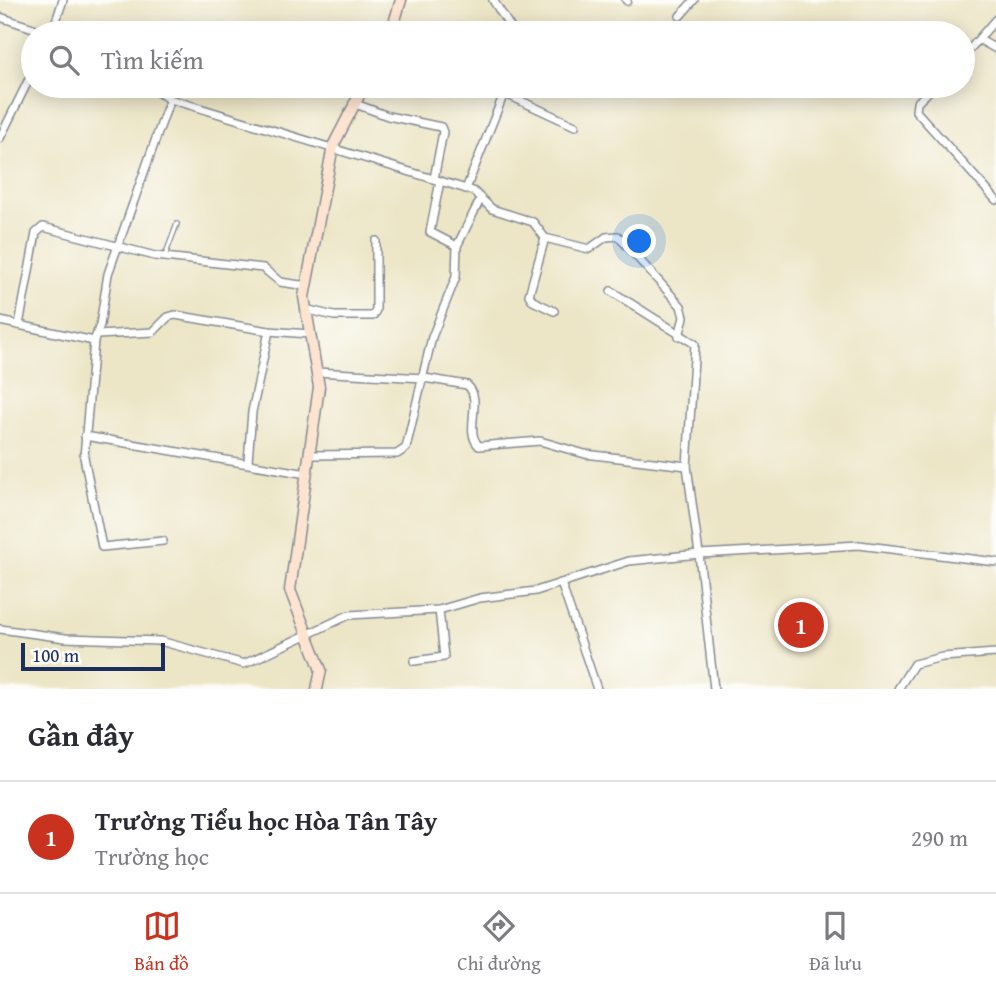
<!DOCTYPE html>
<html lang="vi">
<meta charset="utf-8">
<style>
:root{--surface:#fff;--page:#f2f2f3;--text:#2b2b33;--muted:#7c7c81;--line:#e1e1e2;--accent:#c8321e}
body{margin:0;font-family:"Gentium Book Plus",serif;background:var(--page);color:var(--text)}
.scale{position:absolute;left:21px;bottom:18px;width:144px;box-sizing:border-box;padding-left:7px;border:4px solid #1b2f5e;border-top:0;font-size:19px;line-height:24px;white-space:nowrap;color:#1b2f5e;-webkit-text-stroke:5px #fdfcf7;paint-order:stroke}
.you{position:absolute;left:640px;top:242px;width:24px;height:24px;margin:-18px;border:5px solid #fff;border-radius:50%;background:#1a73e8;box-shadow:0 0 0 10px #1a73e833}
.badge{display:grid;place-items:center;width:46px;height:46px;border-radius:50%;background:var(--accent);color:#fff;font-size:23px;font-weight:700}
.pin{position:absolute;translate:-50% -50%;border:4px solid #fff;box-shadow:0 2px 7px #0006}
.list{margin:0;padding:0;list-style:none}
h2{display:flex;justify-content:space-between;align-items:center;height:91px;margin:0;padding:0 28px;font-size:30px}
h2 small{font-size:23px;font-weight:400;color:var(--muted)}
.list li{display:grid;grid-template-columns:46px 1fr auto;gap:21px;align-items:center;box-sizing:border-box;height:112px;padding:0 28px;border-top:2px solid var(--line)}
.list b{display:block;font-size:26px;white-space:nowrap}
.list p{margin:0;font-size:23px;white-space:nowrap;color:var(--muted)}
.list em{font-size:23px;font-style:normal;color:var(--muted)}
.icon{flex:none;width:38px;height:38px;fill:none;stroke:currentColor;stroke-width:2;stroke-linecap:round;stroke-linejoin:round}
.map{position:relative;flex:none;width:996px;height:689px;overflow:hidden}
.search{position:absolute;background:var(--surface);box-shadow:0 4px 18px #0003;left:21px;right:21px;top:21px;height:77px;display:flex;align-items:center;gap:18px;box-sizing:border-box;padding:0 24px;border-radius:38px;color:var(--muted);font-size:26px}
.sheet{height:203px;background:var(--surface)}
nav{display:flex;justify-content:space-around;align-items:center;box-sizing:border-box;height:98px;border-top:2px solid var(--line);background:var(--surface);font-size:19px;color:var(--muted)}
nav a{display:grid;justify-items:center;gap:4px}
nav .on{color:var(--accent)}
.map>svg:first-child{display:block}
</style>
<div class="map">
<svg width="996" height="689" viewBox="0 0 996 689">
<rect width="100%" height="100%" fill="#fdfcf7"/>
<filter id="ink" filterUnits="userSpaceOnUse"><feTurbulence type="fractalNoise" baseFrequency=".0143" numOctaves="2"/><feDisplacementMap in="SourceGraphic" scale="14" xChannelSelector="R" yChannelSelector="G"/><feConvolveMatrix kernelMatrix="1 2 1 2 8 2 1 2 1" color-interpolation-filters="sRGB"/></filter>
<filter id="wash" filterUnits="userSpaceOnUse"><feTurbulence type="fractalNoise" baseFrequency=".00686" numOctaves="4" result="noise"/><feDisplacementMap in="SourceGraphic" scale="28" xChannelSelector="R" yChannelSelector="G"/><feGaussianBlur stdDeviation="1.57" result="paint"/><feColorMatrix in="noise" values="0 0 0 0 0 0 0 0 0 0 0 0 0 0 0 0 0 1.4 0 .05"/><feComposite in="paint" operator="in"/></filter>
<g filter="url(#wash)">
<rect width="100%" height="100%" fill="#ece5c6"/>
</g>
<g filter="url(#ink)">
<g fill="none" stroke-linecap="round" stroke-linejoin="round">
<g stroke="#848a92" stroke-width="6">
<path id="lane" d="M165,256L177,224"/>
</g>
<g stroke="#848a92" stroke-width="10">
<g id="street">
<path d="M493,0L514,33"/>
<path d="M626,0L627,1"/>
<path d="M680,16L694,0"/>
<path d="M0,17L48,33"/>
<path d="M52,33L63,0"/>
<path d="M980,40L996,49"/>
<path d="M963,57L996,19"/>
<path d="M146,86L170,99L473,191L492,209L533,222L545,238L589,249L606,237L618,236L681,306L684,317L679,336"/>
<path d="M607,86L611,88"/>
<path d="M934,86L917,103L916,111L996,200"/>
<path d="M504,93L575,126"/>
<path d="M353,103L388,116L441,127L443,132L434,179"/>
<path d="M0,138L33,71"/>
<path d="M440,181L430,232L457,246"/>
<path d="M466,189L507,86"/>
<path d="M545,238L529,295L533,301L554,311"/>
<path d="M611,291L695,344L687,466L699,554L859,545L996,562"/>
<path d="M305,309L334,316H373L376,310V241"/>
<path d="M0,321L94,341"/>
<path d="M19,325L36,233L43,227L155,256L263,268L280,282L307,286"/>
<path d="M97,335L153,332L168,317L175,315L269,331L309,334"/>
<path d="M316,372L424,378L467,385C484,400 463,431 479,446L540,441L585,454L687,466"/>
<path d="M85,436L307,474"/>
<path d="M312,455L397,454L406,448L432,337L456,277L457,246L481,198"/>
<path d="M248,461L252,412L269,331"/>
<path d="M163,541L102,547L84,457L94,341L100,325L108,274L170,99"/>
<path d="M561,583L597,689"/>
<path d="M0,629L65,638L160,641L244,664L349,615L439,610L480,598L536,591L629,561L699,554L714,689"/>
<path d="M414,661L444,657L439,610"/>
<path d="M898,689L914,664L942,657L996,653"/>
</g>
</g>
<g stroke="#848a92" stroke-width="13">
<g id="secondary">
<path d="M391,33L401,0"/>
<path d="M317,689L321,670L290,590L319,387L304,297L333,146L364,86"/>
</g>
</g>
<use href="#lane" stroke="#fff" stroke-width="3.5"/>
<use href="#street" stroke="#fff" stroke-width="7"/>
<use href="#secondary" stroke="#fde4d1" stroke-width="10"/>
</g>
</g>
</svg>
<div class="scale">100 m</div>
<div class="you"></div>
<div class="pin badge" style="left:801px;top:625px">1</div>
<div class="search"><svg class="icon" aria-label="search" viewBox="0 0 24 24"><circle cx="10" cy="10" r="6"/><path d="M15 15l6 6"/></svg>Tìm kiếm</div>
</div>
<section class="sheet">
<h2>Gần đây<small></small></h2>
<ul class="list">
<li><span class="badge">1</span><div><b>Trường Tiểu học Hòa Tân Tây</b><p>Trường học</p></div><em>290 m</em></li>
</ul>
</section>
<nav>
<a class="on"><svg class="icon" aria-label="map" viewBox="0 0 24 24"><path d="M3 6l6-2 6 2 6-2v14l-6 2-6-2-6 2zM9 4v14M15 6v14"/></svg>Bản đồ</a>
<a><svg class="icon" aria-label="directions" viewBox="0 0 24 24"><path d="M12 3l9 9-9 9-9-9zM9 14v-3h6M13 9l2 2-2 2"/></svg>Chỉ đường</a>
<a><svg class="icon" aria-label="saved" viewBox="0 0 24 24"><path d="M7 4h10v16l-5-4-5 4z"/></svg>Đã lưu</a>
</nav>
